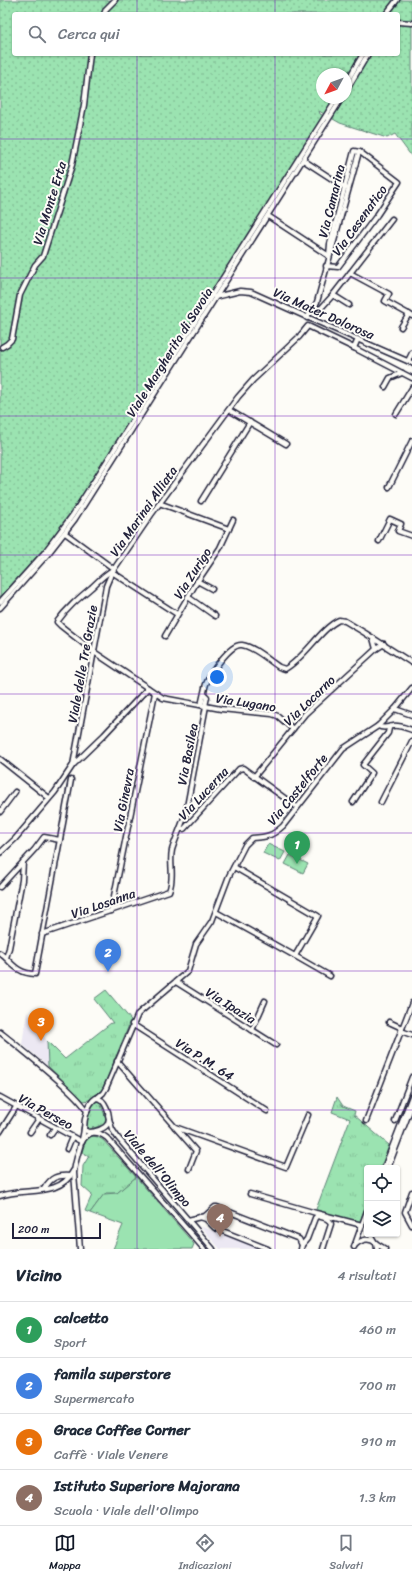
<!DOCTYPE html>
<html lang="it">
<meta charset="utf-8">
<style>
:root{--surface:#fff;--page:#f2f2f3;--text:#1f2937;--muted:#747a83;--line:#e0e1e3;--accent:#111827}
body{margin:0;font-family:Sriracha,sans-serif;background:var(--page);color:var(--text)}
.controls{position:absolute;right:12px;bottom:12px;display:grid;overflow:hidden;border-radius:4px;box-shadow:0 1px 3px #0004}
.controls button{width:36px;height:36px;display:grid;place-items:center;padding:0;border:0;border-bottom:1px solid var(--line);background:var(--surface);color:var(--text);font:20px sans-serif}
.compass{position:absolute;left:316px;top:68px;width:36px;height:36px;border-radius:50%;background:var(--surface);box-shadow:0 1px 3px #0004;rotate:229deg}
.scale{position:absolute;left:12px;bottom:10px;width:89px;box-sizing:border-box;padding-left:4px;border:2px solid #22223b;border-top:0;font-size:11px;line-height:14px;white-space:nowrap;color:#22223b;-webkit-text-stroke:3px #fdfcf7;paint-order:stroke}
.you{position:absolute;left:217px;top:677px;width:14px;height:14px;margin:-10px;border:3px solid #fff;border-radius:50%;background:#1a73e8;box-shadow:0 0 0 6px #1a73e833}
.badge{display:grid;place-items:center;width:26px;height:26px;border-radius:50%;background:var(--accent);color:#fff;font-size:13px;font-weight:700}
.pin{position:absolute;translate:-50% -33px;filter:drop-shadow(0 1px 2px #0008)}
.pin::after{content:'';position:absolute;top:21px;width:14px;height:12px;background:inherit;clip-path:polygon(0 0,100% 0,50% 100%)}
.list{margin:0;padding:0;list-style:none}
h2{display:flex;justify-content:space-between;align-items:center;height:52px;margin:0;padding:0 16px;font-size:17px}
h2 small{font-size:13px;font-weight:400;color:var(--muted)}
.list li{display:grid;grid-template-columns:26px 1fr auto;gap:12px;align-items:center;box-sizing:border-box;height:56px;padding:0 16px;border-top:1px solid var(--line)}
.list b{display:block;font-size:15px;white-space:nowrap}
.list p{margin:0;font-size:13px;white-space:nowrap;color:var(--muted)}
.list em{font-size:13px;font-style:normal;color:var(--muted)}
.icon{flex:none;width:22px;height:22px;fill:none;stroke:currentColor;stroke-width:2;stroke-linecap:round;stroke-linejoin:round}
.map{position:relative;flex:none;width:412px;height:1249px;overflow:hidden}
.search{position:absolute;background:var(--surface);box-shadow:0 1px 3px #0004;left:12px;right:12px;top:12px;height:44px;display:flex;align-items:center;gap:10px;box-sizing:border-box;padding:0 14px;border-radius:4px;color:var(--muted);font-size:15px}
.sheet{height:276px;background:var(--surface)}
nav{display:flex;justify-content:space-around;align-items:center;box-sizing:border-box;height:56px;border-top:1px solid var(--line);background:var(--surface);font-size:11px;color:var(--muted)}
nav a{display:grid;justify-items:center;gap:2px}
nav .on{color:var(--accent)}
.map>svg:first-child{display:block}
</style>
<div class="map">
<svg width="412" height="1249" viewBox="0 0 412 1249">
<defs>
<pattern id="grass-tufts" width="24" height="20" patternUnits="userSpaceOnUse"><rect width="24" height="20" fill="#9be3b1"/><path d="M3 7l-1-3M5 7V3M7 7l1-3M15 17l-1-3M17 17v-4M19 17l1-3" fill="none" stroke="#85c299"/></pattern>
<pattern id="park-dots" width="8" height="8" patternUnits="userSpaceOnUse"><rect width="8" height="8" fill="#9be3b1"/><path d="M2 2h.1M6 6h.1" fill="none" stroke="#85c299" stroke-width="1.8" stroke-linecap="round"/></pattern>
</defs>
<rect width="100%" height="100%" fill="#fdfcf7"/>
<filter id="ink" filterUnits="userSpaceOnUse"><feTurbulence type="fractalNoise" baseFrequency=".025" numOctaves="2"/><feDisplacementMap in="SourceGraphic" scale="8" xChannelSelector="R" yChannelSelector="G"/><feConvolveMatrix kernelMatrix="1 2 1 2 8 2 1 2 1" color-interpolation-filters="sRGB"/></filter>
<g filter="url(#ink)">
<g fill="#ece8f3">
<path d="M27,1012L47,1041L48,1066L22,1044Z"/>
<path d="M200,1226L260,1249H220Z"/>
</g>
<g fill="url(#grass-tufts)" stroke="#5e8276">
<path d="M106,990L131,1020L103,1089L89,1100L84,1101L48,1066L47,1041L65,1059L111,1023H113L94,999Z"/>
<path d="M337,1097L343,1106L355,1111L354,1115L389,1145L381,1168H367V1203L359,1224L315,1212L350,1119L332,1112Z"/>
<path d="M99,1100L106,1118V1122L102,1125L94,1128L93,1126L92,1129L89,1130L86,1129C87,1120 90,1104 99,1100Z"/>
<path d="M92,1136L98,1137L103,1140L136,1177L117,1193H106L101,1198L90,1213L85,1211L92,1195L82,1186L83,1166L89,1156L82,1152L86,1140Z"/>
</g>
<path fill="url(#park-dots)" stroke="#5e8276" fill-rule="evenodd" d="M0,0H412V157L395,134L387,138L340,123L319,111L320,114L324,116L82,496L46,546L0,597ZM14,14H398V54H14ZM322,74H346V98H322Z"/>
<g fill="#9be3b1" stroke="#5e8276">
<path d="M268,844L285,852L280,861L263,853Z"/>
<path d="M290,855L308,864L303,873L285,864Z"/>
<path d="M136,1177L194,1244L192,1249H113L123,1225L90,1213L104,1194L117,1193Z"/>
</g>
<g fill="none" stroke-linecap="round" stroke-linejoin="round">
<g stroke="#22223b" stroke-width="7">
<g id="minor">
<path d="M104,14L106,9L115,0"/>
<path d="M386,14L397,0"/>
<path d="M398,22L412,23"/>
<path d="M346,83L363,54"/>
<path d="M346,91L368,54"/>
<path d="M303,160L346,188"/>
<path d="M268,216L329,256"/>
<path d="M326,266L338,267L377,215L399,182L360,152L354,151L330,244L329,256"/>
<path d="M350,273L389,294L385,301L412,316"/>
<path d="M333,295L349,305"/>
<path d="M215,297L240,291L251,292L309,318"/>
<path d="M313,317L333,295L392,219"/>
<path d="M307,318L317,302L359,152"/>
<path d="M401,327L409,314"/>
<path d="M350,336L412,363"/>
<path d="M2,347L7,344L12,339L20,295L35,265L43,256L72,165L84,105L90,54"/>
<path d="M354,348L412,378"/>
<path d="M408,361L412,353"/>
<path d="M385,387L390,378L402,373"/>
<path d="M229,410L286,444"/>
<path d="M396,414L412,388"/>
<path d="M389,487L412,441"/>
<path d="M201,501L250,422"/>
<path d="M159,503L229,529"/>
<path d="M65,533L114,569"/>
<path d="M379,541L390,519L401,524L398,531L412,536"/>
<path d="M114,569C105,574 99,580 92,587C79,598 67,608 57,622L61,626L94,652L163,698L221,709L272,714L278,716L293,729"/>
<path d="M112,572L177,614"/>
<path d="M197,581L212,589"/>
<path d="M188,597L215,616"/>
<path d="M0,602L44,553L72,516L337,98"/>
<path d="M0,608L47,555L75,519L342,98"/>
<path d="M165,636L195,585L220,548L233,520"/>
<path d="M373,638L376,649"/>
<path d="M205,695L207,697L205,706"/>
<path d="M201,705C203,698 204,691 206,684C210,674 230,643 242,645C255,647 268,660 279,667L285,669C305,658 320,629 339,620L345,621L365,633L412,663"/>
<path d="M395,709L412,715"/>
<path d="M378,726C384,729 386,727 393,726C399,725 406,728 412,730"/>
<path d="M0,759L49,798"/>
<path d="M73,765L106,586L112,572L151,515L238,397L253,380L299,337L308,326L354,348L358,339"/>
<path d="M254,777L305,714L376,649L384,644"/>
<path d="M353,802L372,773L363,765L388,733L389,728"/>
<path d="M381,802L412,741"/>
<path d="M0,812L15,792"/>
<path d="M181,829H184L239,769L243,768L297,807"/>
<path d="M0,853L15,839L55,792L73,765L104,735L148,688"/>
<path d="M23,862L22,880L9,948L6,958C14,967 22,974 35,974L71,780"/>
<path d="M0,887L35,849L44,837L60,840"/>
<path d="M111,911L155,693"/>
<path d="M216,912L295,956L318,916L234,867"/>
<path d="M42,934L169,891C175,877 169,864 172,850C176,837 182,825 186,812L206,706"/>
<path d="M0,953L6,958"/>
<path d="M295,956L330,976"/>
<path d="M176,982L276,1045"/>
<path d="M389,1022L402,1028"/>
<path d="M132,1024L267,1111"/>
<path d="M252,1030L265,1001"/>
<path d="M401,1031L412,1035"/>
<path d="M0,1032C15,1044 84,1098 87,1112"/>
<path d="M117,1061L196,1151L189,1169"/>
<path d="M0,1097L82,1142"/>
<path d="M96,1098C105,1098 111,1115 108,1123C106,1129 94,1132 89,1132L84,1130C84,1119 87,1104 96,1098Z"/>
<path d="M97,1098L103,1093L106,1088L138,1014L188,971L196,944L212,921L229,876L245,845L252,838C267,837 272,836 283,826L343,749L378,726L395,709L412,688"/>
<path d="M108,1115L112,1129L118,1138L213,1249"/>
<path d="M366,1121L412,1003"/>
<path d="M395,1121L412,1077"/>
<path d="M175,1127L286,1167L308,1115"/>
<path d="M0,1132L16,1107"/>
<path d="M30,1132L39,1119"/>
<path d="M50,1135L55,1128"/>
<path d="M82,1142C88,1131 97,1130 107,1138L204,1249"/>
<path d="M67,1149L72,1137"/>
<path d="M384,1168L412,1096"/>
<path d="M388,1168L412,1105"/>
<path d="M44,1189C51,1177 57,1175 70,1176"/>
<path d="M412,1192L405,1212L412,1225"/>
<path d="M250,1194L316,1213L362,1225"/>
<path d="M0,1196C24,1187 60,1198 73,1171"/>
<path d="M200,1217L206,1219L215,1228L268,1249"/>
<path d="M188,1220L205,1216L215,1207H217L299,1239L302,1245L301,1249"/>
<path d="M370,1234L374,1241"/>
<path d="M377,1244L385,1249"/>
<path d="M302,1245L307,1239L315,1218L317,1216C322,1217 330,1218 331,1224L323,1249"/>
<path d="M355,1245C361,1240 369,1237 376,1243L377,1249"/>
<path d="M354,1247L367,1211"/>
<path d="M80,1249L74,1173C75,1157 83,1143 84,1128"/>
</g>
</g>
<use href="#minor" stroke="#fdfcf7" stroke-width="4"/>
<g stroke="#22223b" stroke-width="7" stroke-linecap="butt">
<path id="minor-bridge" d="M309,318L350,336"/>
</g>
<use href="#minor-bridge" stroke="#fdfcf7" stroke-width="4"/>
</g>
</g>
<path fill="none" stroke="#7b2cbf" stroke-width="1" stroke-opacity="0.55" d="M137,0V14M275,0V14M137,54V1249M275,54V1249M0,139H412M0,278H412M0,416H412M0,555H412M0,694H412M0,833H412M0,971H412M0,1110H412"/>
<g text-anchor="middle" stroke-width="4" stroke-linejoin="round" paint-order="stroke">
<g font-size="13" fill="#22223b" stroke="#fdfcf7">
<text transform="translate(331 201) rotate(-76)" y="5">Via Camarina</text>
<text transform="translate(49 203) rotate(-73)" y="5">Via Monte Erta</text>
<text transform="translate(359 220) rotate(-54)" y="5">Via Cesenatico</text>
<text transform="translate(324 313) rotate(24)" y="5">Via Mater Dolorosa</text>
<text transform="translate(169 352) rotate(-58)" y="5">Viale Margherita di Savoia</text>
<text transform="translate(143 511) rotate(-55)" y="5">Via Marinai Alliata</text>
<text transform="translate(192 573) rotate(-57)" y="5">Via Zurigo</text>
<text transform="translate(82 664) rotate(-80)" y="5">Viale delle Tre Grazie</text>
<text transform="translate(309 700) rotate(-44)" y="5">Via Locarno</text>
<text transform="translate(246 702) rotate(9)" y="5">Via Lugano</text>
<text transform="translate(187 754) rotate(-79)" y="5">Via Basilea</text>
<text transform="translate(297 789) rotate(-51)" y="5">Via Castelforte</text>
<text transform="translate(203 793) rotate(-47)" y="5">Via Lucerna</text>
<text transform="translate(123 800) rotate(-79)" y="5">Via Ginevra</text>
<text transform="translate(103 903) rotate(-19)" y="5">Via Losanna</text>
<text transform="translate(231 1005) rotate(32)" y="5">Via Ipazia</text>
<text transform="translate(205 1059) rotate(33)" y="5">Via P.M. 64</text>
<text transform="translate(46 1111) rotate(29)" y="5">Via Perseo</text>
<text transform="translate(158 1168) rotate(50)" y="5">Viale dell'Olimpo</text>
</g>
</g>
</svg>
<div class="controls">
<button><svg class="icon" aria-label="locate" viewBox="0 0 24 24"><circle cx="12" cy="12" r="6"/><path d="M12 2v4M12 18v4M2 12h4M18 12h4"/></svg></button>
<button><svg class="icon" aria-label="layers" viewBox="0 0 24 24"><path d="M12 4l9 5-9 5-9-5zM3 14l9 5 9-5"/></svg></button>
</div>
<svg class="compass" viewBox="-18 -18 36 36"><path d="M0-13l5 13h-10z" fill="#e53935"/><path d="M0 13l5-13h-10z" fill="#747a83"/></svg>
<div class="scale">200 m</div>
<div class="you"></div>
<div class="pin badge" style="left:297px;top:864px;background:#2e9e5b">1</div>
<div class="pin badge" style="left:108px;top:972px;background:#3f7fe0">2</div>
<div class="pin badge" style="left:41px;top:1041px;background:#e8710a">3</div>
<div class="pin badge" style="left:220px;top:1237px;background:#8d6e63">4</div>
<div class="search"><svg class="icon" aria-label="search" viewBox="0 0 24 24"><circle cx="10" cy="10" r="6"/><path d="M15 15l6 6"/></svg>Cerca qui</div>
</div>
<section class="sheet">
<h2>Vicino<small>4 risultati</small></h2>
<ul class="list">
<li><span class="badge" style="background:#2e9e5b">1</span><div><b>calcetto</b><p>Sport</p></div><em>460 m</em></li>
<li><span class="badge" style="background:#3f7fe0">2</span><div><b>famila superstore</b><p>Supermercato</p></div><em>700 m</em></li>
<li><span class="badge" style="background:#e8710a">3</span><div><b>Grace Coffee Corner</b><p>Caffè · Viale Venere</p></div><em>910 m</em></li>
<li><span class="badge" style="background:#8d6e63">4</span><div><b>Istituto Superiore Majorana</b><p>Scuola · Viale dell'Olimpo</p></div><em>1.3 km</em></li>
</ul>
</section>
<nav>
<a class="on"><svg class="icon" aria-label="map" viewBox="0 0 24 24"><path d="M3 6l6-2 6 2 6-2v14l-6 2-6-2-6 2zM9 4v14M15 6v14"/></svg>Mappa</a>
<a><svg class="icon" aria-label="directions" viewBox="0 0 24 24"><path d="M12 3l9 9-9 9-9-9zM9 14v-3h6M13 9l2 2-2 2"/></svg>Indicazioni</a>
<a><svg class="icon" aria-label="saved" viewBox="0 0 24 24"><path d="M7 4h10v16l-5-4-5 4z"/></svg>Salvati</a>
</nav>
